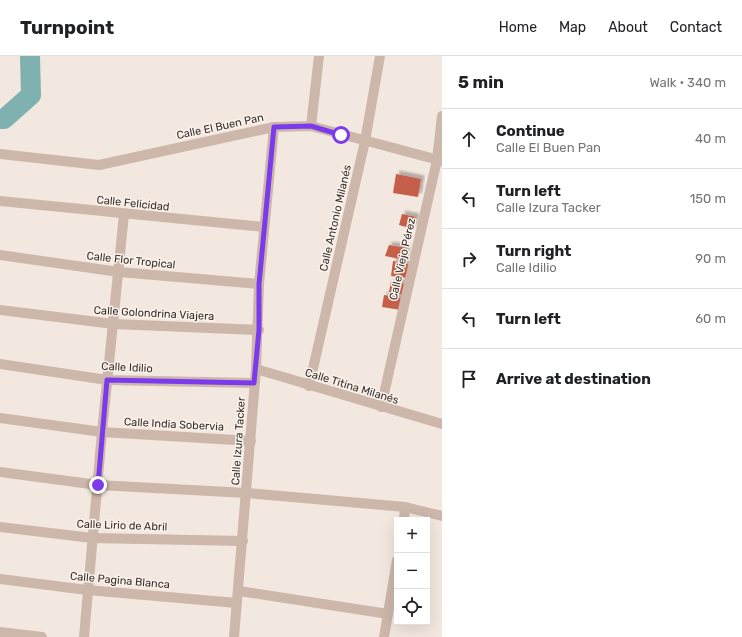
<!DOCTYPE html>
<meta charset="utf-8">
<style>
:root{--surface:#fff;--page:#f6f6f6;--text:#202124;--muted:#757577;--line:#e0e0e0}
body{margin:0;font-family:Rubik,sans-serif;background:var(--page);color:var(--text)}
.controls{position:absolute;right:12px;bottom:12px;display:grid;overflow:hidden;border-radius:0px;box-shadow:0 4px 16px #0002}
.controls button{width:36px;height:36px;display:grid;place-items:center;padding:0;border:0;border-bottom:1px solid var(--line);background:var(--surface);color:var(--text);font:20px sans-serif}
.stop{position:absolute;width:12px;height:12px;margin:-9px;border:3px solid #7c3aed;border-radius:50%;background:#fff}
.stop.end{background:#7c3aed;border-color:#fff;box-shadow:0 1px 4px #0008}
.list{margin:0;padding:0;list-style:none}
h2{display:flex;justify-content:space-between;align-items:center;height:52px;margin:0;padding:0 16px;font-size:17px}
h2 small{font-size:13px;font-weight:400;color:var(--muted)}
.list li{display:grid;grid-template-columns:26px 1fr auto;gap:12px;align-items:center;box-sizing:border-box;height:60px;padding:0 16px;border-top:1px solid var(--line)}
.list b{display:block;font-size:15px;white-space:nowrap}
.list p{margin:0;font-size:13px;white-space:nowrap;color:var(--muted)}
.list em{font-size:13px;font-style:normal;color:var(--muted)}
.icon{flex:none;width:22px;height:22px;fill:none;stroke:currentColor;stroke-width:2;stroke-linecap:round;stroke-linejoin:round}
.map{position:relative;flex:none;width:442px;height:581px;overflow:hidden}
header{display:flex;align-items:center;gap:24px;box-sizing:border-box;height:56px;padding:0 20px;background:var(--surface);border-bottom:1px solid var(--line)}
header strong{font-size:19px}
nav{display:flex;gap:22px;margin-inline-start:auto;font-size:14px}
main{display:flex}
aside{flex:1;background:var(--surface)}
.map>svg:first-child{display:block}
</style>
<header>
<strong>Turnpoint</strong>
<nav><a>Home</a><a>Map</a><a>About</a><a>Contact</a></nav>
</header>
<main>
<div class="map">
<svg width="442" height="581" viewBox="0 0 442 581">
<defs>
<filter id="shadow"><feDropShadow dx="3.5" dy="-3.5" stdDeviation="1" flood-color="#0004"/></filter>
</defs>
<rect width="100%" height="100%" fill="#f3e8df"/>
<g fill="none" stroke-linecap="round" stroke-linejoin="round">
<path stroke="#7eb1af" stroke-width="20" d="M0,63H4L31,39L30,0"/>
</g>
<g fill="#c65f4a" filter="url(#shadow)">
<path d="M396,118L421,123L418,141L393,137Z"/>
<path d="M402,158L416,161L413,173L399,169Z"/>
<path d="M389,189L407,192L405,204L385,200Z"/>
<path d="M393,205L409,208L407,222L391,220Z"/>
<path d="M391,225L405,228L403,239L389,236Z"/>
<path d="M384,239L402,242L401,254L382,251Z"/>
</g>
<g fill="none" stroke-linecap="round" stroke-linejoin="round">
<g stroke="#ccb7aa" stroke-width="10">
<path d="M311,70L319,0"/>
<path d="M0,98L99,109L274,71L311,70L442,105"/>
<path d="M0,145L264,171"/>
<path d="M0,199L119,216L259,228"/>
<path d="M0,254L114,268L259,274"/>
<path d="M0,308L107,324L254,327"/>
<path d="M256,313L442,368"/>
<path d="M309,330L365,85L380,0"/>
<path d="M381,351L437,104L442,60"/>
<path d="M0,362L102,376L251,385"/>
<path d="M0,416L98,429L247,437L405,451L442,460"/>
<path d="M404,464L405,451"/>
<path d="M0,471L92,482L243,485"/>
<path d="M0,523L87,534L237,547"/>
<path d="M239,535L388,558"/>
<path d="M0,576L42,581"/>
<path d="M84,581L102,376L124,158"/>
<path d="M234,581L256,313L259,228L274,71"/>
<path d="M384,581L397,504"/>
</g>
</g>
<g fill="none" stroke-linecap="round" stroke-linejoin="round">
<path stroke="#7c3aed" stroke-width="5" d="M98,429L107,324L254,327L259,274V228L274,71L311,70L341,79"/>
</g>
<g text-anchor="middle" stroke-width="3" stroke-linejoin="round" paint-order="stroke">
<g font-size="11" fill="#392e2a" stroke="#faf3ec">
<text transform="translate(220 70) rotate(-12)" y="4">Calle El Buen Pan</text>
<text transform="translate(133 147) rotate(6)" y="4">Calle Felicidad</text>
<text transform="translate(335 162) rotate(-77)" y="4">Calle Antonio Milanés</text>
<text transform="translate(402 203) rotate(-77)" y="4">Calle Viejo Pérez</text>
<text transform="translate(131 204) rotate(6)" y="4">Calle Flor Tropical</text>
<text transform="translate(154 257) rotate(3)" y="4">Calle Golondrina Viajera</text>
<text transform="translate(127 311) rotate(3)" y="4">Calle Idilio</text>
<text transform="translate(352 330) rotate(17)" y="4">Calle Titina Milanés</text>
<text transform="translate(174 368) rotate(3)" y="4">Calle India Sobervia</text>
<text transform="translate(238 385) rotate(-86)" y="4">Calle Izura Tacker</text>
<text transform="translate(122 469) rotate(2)" y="4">Calle Lirio de Abril</text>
<text transform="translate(120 524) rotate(5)" y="4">Calle Pagina Blanca</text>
</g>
</g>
</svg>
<div class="controls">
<button>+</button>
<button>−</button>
<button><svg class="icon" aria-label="locate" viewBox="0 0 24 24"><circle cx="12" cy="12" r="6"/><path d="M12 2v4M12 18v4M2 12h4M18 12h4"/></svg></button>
</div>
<div class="stop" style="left:341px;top:79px"></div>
<div class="stop end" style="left:98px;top:429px"></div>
</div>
<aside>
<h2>5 min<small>Walk · 340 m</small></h2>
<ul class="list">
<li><svg class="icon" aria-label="ahead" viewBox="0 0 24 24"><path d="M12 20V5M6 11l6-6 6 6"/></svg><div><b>Continue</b><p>Calle El Buen Pan</p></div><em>40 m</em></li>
<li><svg class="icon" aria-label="left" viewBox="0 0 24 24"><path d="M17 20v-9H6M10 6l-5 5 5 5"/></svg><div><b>Turn left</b><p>Calle Izura Tacker</p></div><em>150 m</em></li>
<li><svg class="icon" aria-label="right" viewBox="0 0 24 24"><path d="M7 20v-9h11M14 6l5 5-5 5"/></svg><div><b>Turn right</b><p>Calle Idilio</p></div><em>90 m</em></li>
<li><svg class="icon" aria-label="left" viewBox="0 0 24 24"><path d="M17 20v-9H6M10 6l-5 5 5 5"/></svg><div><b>Turn left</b></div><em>60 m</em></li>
<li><svg class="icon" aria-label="arrive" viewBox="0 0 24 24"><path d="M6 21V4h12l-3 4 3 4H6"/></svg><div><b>Arrive at destination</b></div></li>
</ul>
</aside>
</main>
